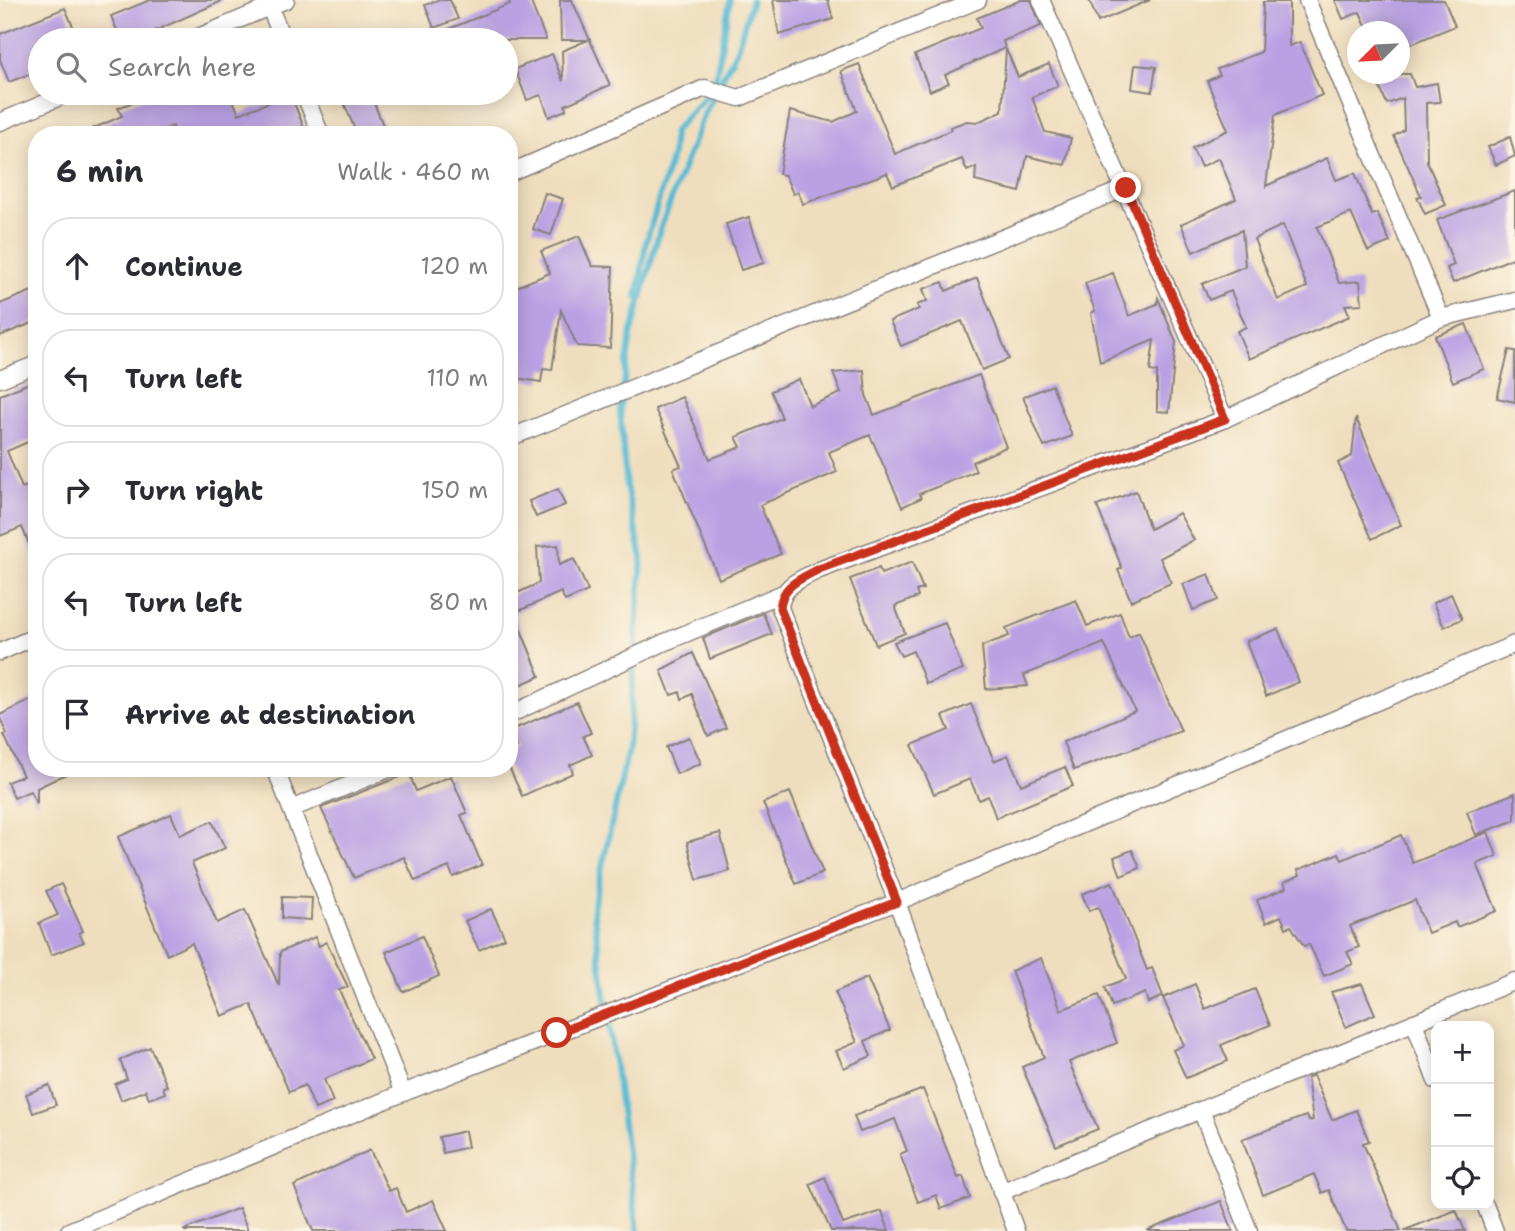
<!DOCTYPE html>
<meta charset="utf-8">
<style>
:root{--surface:#fff;--page:#f7f7f7;--text:#2b2b33;--muted:#7c7c81;--line:#e1e1e2}
body{margin:0;font-family:"Shantell Sans",sans-serif;background:var(--page);color:var(--text)}
.controls{position:absolute;right:21px;bottom:21px;display:grid;overflow:hidden;border-radius:14px;box-shadow:0 4px 18px #0003}
.controls button{width:63px;height:63px;display:grid;place-items:center;padding:0;border:0;border-bottom:2px solid var(--line);background:var(--surface);color:var(--text);font:35px sans-serif}
.compass{position:absolute;left:1347px;top:21px;width:63px;height:63px;border-radius:50%;background:var(--surface);box-shadow:0 4px 18px #0003;rotate:246deg}
.stop{position:absolute;width:21px;height:21px;margin:-16px;border:5px solid #c8321e;border-radius:50%;background:#fff}
.stop.end{background:#c8321e;border-color:#fff;box-shadow:0 2px 7px #0008}
.list{margin:0;padding:0;list-style:none}
h2{display:flex;justify-content:space-between;align-items:center;height:91px;margin:0;padding:0 28px;font-size:30px}
h2 small{font-size:23px;font-weight:400;color:var(--muted)}
.list li{display:grid;grid-template-columns:46px 1fr auto;gap:21px;align-items:center;box-sizing:border-box;height:98px;margin:0 14px 14px;padding:0 14px;border:2px solid var(--line);border-radius:28px}
.list b{display:block;font-size:26px;white-space:nowrap}
.list em{font-size:23px;font-style:normal;color:var(--muted)}
.icon{flex:none;width:38px;height:38px;fill:none;stroke:currentColor;stroke-width:2;stroke-linecap:round;stroke-linejoin:round}
.map{position:relative;flex:none;width:1515px;height:1231px;overflow:hidden}
.search{position:absolute;background:var(--surface);box-shadow:0 4px 18px #0003;left:28px;top:28px;width:490px;height:77px;display:flex;align-items:center;gap:18px;box-sizing:border-box;padding:0 24px;border-radius:38px;color:var(--muted);font-size:26px}
.panel{position:absolute;background:var(--surface);box-shadow:0 4px 18px #0003;left:28px;top:126px;width:490px;height:651px;border-radius:28px}
.map>svg:first-child{display:block}
</style>
<div class="map">
<svg width="1515" height="1231" viewBox="0 0 1515 1231">
<rect width="100%" height="100%" fill="#fcf5e5"/>
<filter id="ink" filterUnits="userSpaceOnUse"><feTurbulence type="fractalNoise" baseFrequency=".0143" numOctaves="2"/><feDisplacementMap in="SourceGraphic" scale="14" xChannelSelector="R" yChannelSelector="G"/><feConvolveMatrix kernelMatrix="1 2 1 2 8 2 1 2 1" color-interpolation-filters="sRGB"/></filter>
<filter id="wash" filterUnits="userSpaceOnUse"><feTurbulence type="fractalNoise" baseFrequency=".00686" numOctaves="4" result="noise"/><feDisplacementMap in="SourceGraphic" scale="28" xChannelSelector="R" yChannelSelector="G"/><feGaussianBlur stdDeviation="1.57" result="paint"/><feColorMatrix in="noise" values="0 0 0 0 0 0 0 0 0 0 0 0 0 0 0 0 0 1.4 0 .05"/><feComposite in="paint" operator="in"/></filter>
<g filter="url(#wash)">
<rect width="100%" height="100%" fill="#efdebd"/>
<g fill="none" stroke-linecap="round" stroke-linejoin="round">
<g stroke="#56bad4" stroke-width="6">
<path d="M637,297L646,243L672,155L674,131L714,87L730,0"/>
<path d="M638,1231L593,908L628,749L642,558L626,486L620,409L631,335L660,229L702,119L737,49L752,0"/>
</g>
</g>
<g id="blocks">
<g fill="#baa1e4" fill-rule="evenodd">
<path d="M150,0H224L146,35L145,32L121,40L111,16Z"/>
<path d="M438,0H450L458,19L434,28L425,5Z"/>
<path d="M508,0H530L546,40H422L510,4Z"/>
<path d="M560,0H572L610,85L565,105L566,110L549,117L541,95L527,100L515,69L552,54L563,81L562,51L588,40H561Z"/>
<path d="M773,0H828L833,19L779,35Z"/>
<path d="M1021,0H1031L1041,26L1003,41L1005,48L945,75L949,83L930,91L915,55L981,28L977,18Z"/>
<path d="M1089,0H1150L1098,22Z"/>
<path d="M1335,0H1444L1455,26L1399,49V32H1369L1360,12L1343,19Z"/>
<path d="M1263,2H1289V46L1300,42L1322,95L1275,115L1266,186L1327,158L1336,180L1355,173L1372,215L1377,213L1390,242L1368,251L1351,213L1317,227L1339,283L1360,281L1362,304L1345,305L1350,316L1249,359L1237,331L1246,327L1231,291L1209,300L1202,284L1245,266L1242,230L1193,252L1181,224L1236,199L1219,158L1201,167L1192,148L1228,130L1207,81L1220,75L1217,69L1261,52ZM1283,225L1307,287L1278,300L1254,239Z"/>
<path d="M65,8L79,40H40V70L9,82L0,60V34Z"/>
<path d="M1006,49L1018,77L1049,64L1058,86L1032,97L1045,132L1071,138L1065,165L1027,156L1020,192L975,181L976,167L967,171L962,159L893,186L887,173L803,204L798,192L793,194L785,175L779,174L790,111L833,122L857,111L841,71L859,64L895,154L951,130L950,127L967,121L978,122L1002,111Z"/>
<path d="M1135,65L1156,67L1152,92L1132,89Z"/>
<path d="M1374,74H1410L1415,87L1437,83L1440,102L1426,103L1427,162L1446,205L1425,214L1417,197L1421,196L1394,136L1404,130L1403,98L1387,104Z"/>
<path d="M156,93H230L239,114L275,100L272,93H290L307,135H177L173,126L151,135H78L122,116L118,108Z"/>
<path d="M340,93H370L387,135H357Z"/>
<path d="M1510,137L1515,156L1496,165L1488,147Z"/>
<path d="M1515,191V257L1453,283L1447,268L1454,265L1437,220Z"/>
<path d="M545,193L563,199L551,235L533,229Z"/>
<path d="M749,217L764,263L741,270L726,224Z"/>
<path d="M579,236L592,266L613,267L610,348L577,346L561,310L552,370L543,369L541,382L509,377V290L550,273L541,251Z"/>
<path d="M1113,273L1129,316L1157,304L1158,298L1176,342L1169,412L1157,411V372L1150,371L1154,340L1100,362L1091,313L1095,311L1085,283Z"/>
<path d="M977,278L1009,359L982,370L962,321L901,346L890,321L919,309L917,305L927,301L923,289L943,282L946,291Z"/>
<path d="M37,289V321L0,336V304Z"/>
<path d="M1466,324L1484,369L1453,382L1435,336Z"/>
<path d="M1509,350L1515,351V402L1497,398Z"/>
<path d="M864,370L866,395L874,415L979,375L1006,447L972,462L976,471L919,494L921,498L902,507L870,435L829,452L837,472L760,505L781,554L719,579L673,469L681,466L655,409L682,397L710,459L741,447L736,437L782,418L771,391L799,379L810,406L841,393L833,373Z"/>
<path d="M37,380V438L7,451L22,488L37,482L36,561L22,527L0,536V395Z"/>
<path d="M1052,385L1072,436L1044,447L1023,397Z"/>
<path d="M1356,418L1401,525L1372,539L1338,463L1352,456Z"/>
<path d="M558,489L565,505L536,517L529,501Z"/>
<path d="M1136,491L1150,529L1179,513L1194,540L1160,558L1171,583L1131,601L1118,570L1122,568L1097,506Z"/>
<path d="M558,545L559,565L574,559L588,591L565,601L561,592L514,613L540,676L509,690V597L539,583L537,547Z"/>
<path d="M912,562L923,589L916,591L918,597L895,606L905,633L876,645L850,579L879,568L881,574Z"/>
<path d="M1209,574L1218,600L1193,610L1183,584Z"/>
<path d="M1451,594L1462,619L1444,627L1433,603Z"/>
<path d="M1076,600L1087,626L1120,613L1129,637L1139,632L1181,731L1074,770L1063,742L1135,711L1104,643L1024,675L1028,686L986,689L982,646L1009,636L1006,628Z"/>
<path d="M763,613L772,634L710,659L703,638Z"/>
<path d="M945,623L963,670L926,684L913,651L901,656L894,642Z"/>
<path d="M1278,629L1299,682L1266,696L1246,641Z"/>
<path d="M693,653L726,728L708,736L692,694L682,699L680,692L671,695L661,670Z"/>
<path d="M37,697V768H78L37,788V804L30,791L14,798L7,782L23,776L4,735L7,734L0,718V715Z"/>
<path d="M577,702L591,733L583,736L592,755L570,765L573,773L522,796L509,767V750L517,747L509,731Z"/>
<path d="M971,704L994,761L1008,755L1021,785L1065,767L1073,786L996,818L988,796L979,800L970,779L934,794L912,745L949,730L943,716Z"/>
<path d="M689,737L701,763L677,774L666,747Z"/>
<path d="M409,773L416,791L451,776L467,813L461,815L482,865L453,877L449,867L415,881L404,857L354,878L321,808Z"/>
<path d="M790,792L823,873L796,884L763,803Z"/>
<path d="M1515,793V820L1476,835L1467,812Z"/>
<path d="M171,814L180,835L212,821L225,848L192,863L217,923L245,910L279,986L280,952L315,937L319,946L326,942L348,987L339,990L371,1059L324,1079L333,1102L315,1109L305,1085L289,1092L251,1004L222,1016L192,943L167,955L118,837Z"/>
<path d="M1488,832L1497,856L1477,864L1497,911L1457,927L1455,922L1428,933L1415,900L1350,926L1359,947L1347,952L1353,964L1324,976L1309,944L1304,946L1291,926L1286,928L1281,916L1266,923L1257,900L1286,888L1284,882L1300,875L1298,870L1339,853L1342,860L1401,835L1413,863Z"/>
<path d="M720,833L730,871L697,880L687,842Z"/>
<path d="M1132,850L1140,868L1121,876L1114,857Z"/>
<path d="M1112,882L1147,970L1152,968L1163,996L1148,1003L1145,993L1112,1006L1105,987L1126,979L1098,907L1089,911L1082,894Z"/>
<path d="M61,884L83,931L79,933L84,942L51,955L39,923L58,915L46,891Z"/>
<path d="M282,897L312,898L311,920L282,918Z"/>
<path d="M491,909L505,938L479,950L465,921Z"/>
<path d="M422,936L439,976L403,992L386,952Z"/>
<path d="M1041,958L1061,1010L1099,995L1117,1043L1069,1062L1098,1129L1056,1146L1022,1067L1044,1057L1011,971Z"/>
<path d="M867,978L890,1030L865,1041L871,1056L844,1068L836,1051L857,1042L835,992Z"/>
<path d="M1195,984L1205,1009L1255,989L1270,1025L1221,1045L1228,1061L1186,1078L1173,1050L1184,1045L1163,998Z"/>
<path d="M1362,984L1375,1014L1346,1027L1331,992Z"/>
<path d="M150,1047L167,1086L163,1087L165,1093L149,1099L146,1090L121,1100L115,1084L127,1079L120,1060Z"/>
<path d="M1313,1075L1332,1120L1356,1110L1369,1141L1363,1143L1401,1231H1346L1329,1190L1322,1193L1314,1174L1263,1195L1242,1139L1306,1116L1309,1121L1313,1120L1307,1078Z"/>
<path d="M49,1085L56,1105L33,1113L26,1094Z"/>
<path d="M923,1089L958,1178L963,1176L970,1198L941,1209L936,1195L918,1202L900,1154L907,1151L895,1119L860,1132L854,1116Z"/>
<path d="M465,1131L468,1147L443,1153L439,1137Z"/>
<path d="M370,1150L389,1191L396,1188L406,1212L433,1200L447,1231H313L294,1186Z"/>
<path d="M825,1177L843,1224L882,1211L889,1231H831L810,1184Z"/>
<path d="M1221,1201L1233,1231H1149L1148,1230Z"/>
<path d="M239,1208L248,1231H185L184,1230Z"/>
<path d="M1456,1210L1465,1231H1405V1230Z"/>
</g>
</g>
</g>
<g filter="url(#ink)">
<use href="#blocks" fill-opacity="0" stroke="#88807c" stroke-width="2"/>
<g fill="none" stroke-linecap="round" stroke-linejoin="round">
<g stroke="#88807c" stroke-width="19">
<g id="minor">
<path d="M267,0L283,40"/>
<path d="M1041,0L1225,419"/>
<path d="M1307,0L1441,318"/>
<path d="M191,40L286,0"/>
<path d="M304,93L321,135"/>
<path d="M0,122L69,93"/>
<path d="M509,173L705,88L739,98L978,0"/>
<path d="M0,379L37,364"/>
<path d="M509,438L1126,188"/>
<path d="M0,652L37,636"/>
<path d="M509,715L663,643L781,594"/>
<path d="M275,768L403,1093"/>
<path d="M291,809L391,768"/>
<path d="M1414,1022L1436,1081"/>
<path d="M1201,1110L1249,1231"/>
<path d="M1001,1192L1515,981"/>
<path d="M1485,1205L1495,1231"/>
<path d="M69,1231L403,1093L897,902L1515,644"/>
<path d="M1016,1231L897,902L780,608C782,585 799,580 819,570L1225,419L1441,318L1515,300"/>
</g>
</g>
<use href="#minor" stroke="#fff" stroke-width="16"/>
</g>
</g>
<g fill="none" stroke-linecap="round" stroke-linejoin="round" filter="url(#ink)">
<path stroke="#c8321e" stroke-width="9" d="M557,1033L897,902L780,608C782,585 799,580 819,569L1225,419L1126,188"/>
</g>
</svg>
<div class="controls">
<button>+</button>
<button>−</button>
<button><svg class="icon" aria-label="locate" viewBox="0 0 24 24"><circle cx="12" cy="12" r="6"/><path d="M12 2v4M12 18v4M2 12h4M18 12h4"/></svg></button>
</div>
<svg class="compass" viewBox="-18 -18 36 36"><path d="M0-13l5 13h-10z" fill="#e53935"/><path d="M0 13l5-13h-10z" fill="#7c7c81"/></svg>
<div class="stop" style="left:557px;top:1033px"></div>
<div class="stop end" style="left:1126px;top:188px"></div>
<div class="search"><svg class="icon" aria-label="search" viewBox="0 0 24 24"><circle cx="10" cy="10" r="6"/><path d="M15 15l6 6"/></svg>Search here</div>
<section class="panel">
<h2>6 min<small>Walk · 460 m</small></h2>
<ul class="list">
<li><svg class="icon" aria-label="ahead" viewBox="0 0 24 24"><path d="M12 20V5M6 11l6-6 6 6"/></svg><div><b>Continue</b></div><em>120 m</em></li>
<li><svg class="icon" aria-label="left" viewBox="0 0 24 24"><path d="M17 20v-9H6M10 6l-5 5 5 5"/></svg><div><b>Turn left</b></div><em>110 m</em></li>
<li><svg class="icon" aria-label="right" viewBox="0 0 24 24"><path d="M7 20v-9h11M14 6l5 5-5 5"/></svg><div><b>Turn right</b></div><em>150 m</em></li>
<li><svg class="icon" aria-label="left" viewBox="0 0 24 24"><path d="M17 20v-9H6M10 6l-5 5 5 5"/></svg><div><b>Turn left</b></div><em>80 m</em></li>
<li><svg class="icon" aria-label="arrive" viewBox="0 0 24 24"><path d="M6 21V4h12l-3 4 3 4H6"/></svg><div><b>Arrive at destination</b></div></li>
</ul>
</section>
</div>
